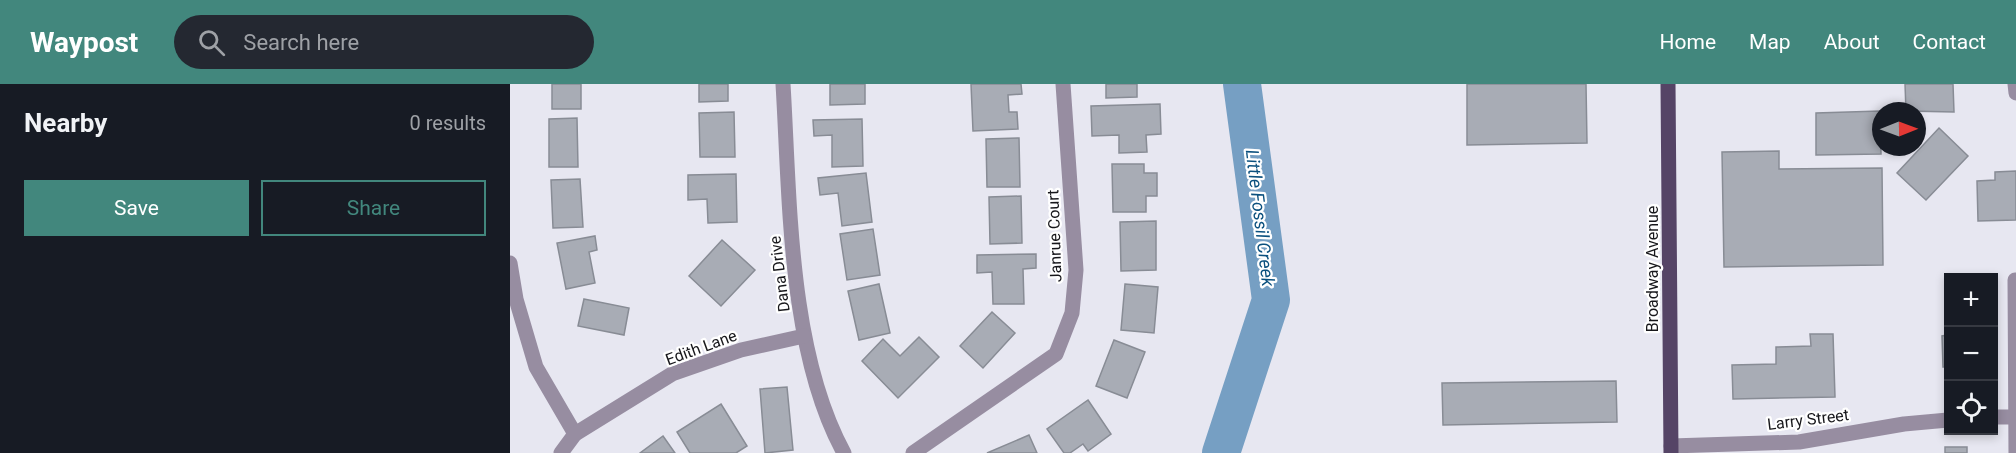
<!DOCTYPE html>
<meta charset="utf-8">
<style>
:root{--surface:#171b24;--page:#242831;--text:#f1f3f6;--muted:#9ea1a6;--line:#363941;--accent:#42877d}
body{margin:0;font-family:Roboto,sans-serif;background:var(--page);color:var(--text)}
.controls{position:absolute;right:18px;bottom:18px;display:grid;overflow:hidden;border-radius:0px;box-shadow:0 3px 9px #0003}
.controls button{width:54px;height:54px;display:grid;place-items:center;padding:0;border:0;border-bottom:2px solid var(--line);background:var(--surface);color:var(--text);font:30px sans-serif}
.compass{position:absolute;left:1362px;top:18px;width:54px;height:54px;border-radius:50%;background:var(--surface);box-shadow:0 3px 9px #0003;rotate:89deg}
.list{margin:0;padding:0;list-style:none}
h2{display:flex;justify-content:space-between;align-items:center;height:78px;margin:0;padding:0 24px;font-size:26px}
h2 small{font-size:20px;font-weight:400;color:var(--muted)}
.actions{display:flex;gap:12px;padding:18px 24px}
.actions a{flex:1;padding:14px 0;border:2px solid var(--accent);border-radius:0px;text-align:center;font-size:21px;color:var(--accent)}
.actions .main{background:var(--accent);color:#fff}
.icon{flex:none;width:33px;height:33px;fill:none;stroke:currentColor;stroke-width:2;stroke-linecap:round;stroke-linejoin:round}
.map{position:relative;flex:none;width:1506px;height:369px;overflow:hidden}
header{display:flex;align-items:center;gap:36px;box-sizing:border-box;height:84px;padding:0 30px;background:var(--accent);color:#fff}
header strong{font-size:28px}
nav{display:flex;gap:33px;margin-inline-start:auto;font-size:21px}
.search{width:420px;height:54px;background:var(--page);display:flex;align-items:center;gap:15px;box-sizing:border-box;padding:0 21px;border-radius:33px;color:var(--muted);font-size:22px}
main{display:flex}
aside{flex:1;background:var(--surface)}
.map>svg:first-child{display:block}
</style>
<header>
<strong>Waypost</strong>
<div class="search"><svg class="icon" aria-label="search" viewBox="0 0 24 24"><circle cx="10" cy="10" r="6"/><path d="M15 15l6 6"/></svg>Search here</div>
<nav><a>Home</a><a>Map</a><a>About</a><a>Contact</a></nav>
</header>
<main>
<aside>
<h2>Nearby<small>0 results</small></h2>
<ul class="list">
</ul>
<div class="actions"><a class="main">Save</a><a>Share</a></div>
</aside>
<div class="map">
<svg width="1506" height="369" viewBox="0 0 1506 369">
<rect width="100%" height="100%" fill="#e7e7f1"/>
<g fill="none" stroke-linecap="round" stroke-linejoin="round">
<path stroke="#769fc3" stroke-width="38" d="M711,369L761,216L732,0"/>
</g>
<g fill="#a8acb5" stroke="#888c95" stroke-width="1.5">
<rect x="42" y="0" width="29" height="25"/>
<path d="M189,0H218V17L189,18Z"/>
<path d="M320,0H355V20L320,21Z"/>
<path d="M461,0H511L512,10L498,11L499,28H507L508,45L463,47Z"/>
<path d="M596,0H627V13L596,14Z"/>
<path d="M957,0H1076L1077,59L957,61Z"/>
<path d="M1395,0H1443L1444,28L1396,27Z"/>
<path d="M650,20L651,50L636,51L637,68L609,69V51L582,52L581,22Z"/>
<path d="M1370,27L1371,70L1306,71V29Z"/>
<path d="M224,28L225,73H190L189,29Z"/>
<path d="M67,34L68,83H39V35Z"/>
<path d="M352,35L353,82L322,83V51L304,52L303,36Z"/>
<path d="M1429,44L1458,72L1416,116L1387,89Z"/>
<path d="M509,54L510,103H477L476,55Z"/>
<path d="M1269,67V85L1372,84L1373,181L1214,183L1212,68Z"/>
<path d="M602,80H634V89H647V112H636V128H603Z"/>
<path d="M1506,87V136L1468,137L1467,97L1485,96V88Z"/>
<path d="M356,89L362,138L332,142L328,109L310,111L308,94Z"/>
<path d="M226,90L227,138L198,139L197,115L178,116V91Z"/>
<path d="M70,95L73,143L43,144L41,96Z"/>
<path d="M511,112L512,159L480,160L479,113Z"/>
<path d="M646,137V186L611,187L610,138Z"/>
<path d="M363,145L370,191L337,196L330,150Z"/>
<path d="M85,152L87,166L79,168L85,199L56,205L47,159Z"/>
<path d="M212,156L245,186L211,222L179,192Z"/>
<path d="M526,170V184L513,185L514,220H483L482,188L467,189V171Z"/>
<path d="M369,200L380,249L349,256L338,207Z"/>
<path d="M615,200L648,203L644,249L611,246Z"/>
<path d="M74,215L119,224L114,251L68,242Z"/>
<path d="M482,228L505,249L473,284L450,262Z"/>
<path d="M1300,250H1323L1325,313L1223,315L1222,281L1266,280V263L1301,262Z"/>
<path d="M1438,251V283H1433L1432,252Z"/>
<path d="M409,253L429,273L388,314L352,277L373,255L390,272Z"/>
<path d="M604,256L635,268L617,314L586,302Z"/>
<path d="M1106,297L1107,338L933,341L932,299Z"/>
<path d="M277,303L283,366L255,369L250,305Z"/>
<path d="M578,316L601,350L578,367L573,360L560,369H554L537,345Z"/>
<path d="M211,320L237,362L226,369H180L167,348Z"/>
<path d="M519,351L527,369H477Z"/>
<path d="M153,352L165,369H130Z"/>
<rect x="1435" y="363" width="22" height="6"/>
</g>
<g fill="none" stroke-linecap="round" stroke-linejoin="round">
<g stroke="#978da1" stroke-width="15">
<path d="M273,0C280,114 278,267 334,369"/>
<path d="M1505,0L1506,9"/>
<path d="M0,179L6,215L26,283L65,350"/>
<path d="M1505,196L1506,369"/>
<path d="M1484,333H1506"/>
<path d="M1161,362L1289,358L1394,340L1438,336"/>
<path d="M51,369L65,350L162,290L231,266L294,252"/>
<path d="M403,369L546,270L562,229L566,186L553,0"/>
</g>
<path stroke="#546" stroke-width="15" d="M1158,0L1161,369"/>
</g>
<g text-anchor="middle" stroke-width="4.5" stroke-linejoin="round" paint-order="stroke">
<g font-size="16" fill="#17171b" stroke="#fff">
<text transform="translate(544 152) rotate(-92)" y="6">Janrue Court</text>
<text transform="translate(1142 185) rotate(-90)" y="6">Broadway Avenue</text>
<text transform="translate(269 190) rotate(-97)" y="6">Dana Drive</text>
<text transform="translate(191 263) rotate(-20)" y="6">Edith Lane</text>
<text transform="translate(1298 335) rotate(-7)" y="6">Larry Street</text>
</g>
<g font-size="18" font-style="italic" fill="#0b507e" stroke="#fff">
<text transform="translate(750 134) rotate(83)" y="6">Little Fossil Creek</text>
</g>
</g>
</svg>
<div class="controls">
<button>+</button>
<button>−</button>
<button><svg class="icon" aria-label="locate" viewBox="0 0 24 24"><circle cx="12" cy="12" r="6"/><path d="M12 2v4M12 18v4M2 12h4M18 12h4"/></svg></button>
</div>
<svg class="compass" viewBox="-18 -18 36 36"><path d="M0-13l5 13h-10z" fill="#e53935"/><path d="M0 13l5-13h-10z" fill="#9ea1a6"/></svg>
</div>
</main>
